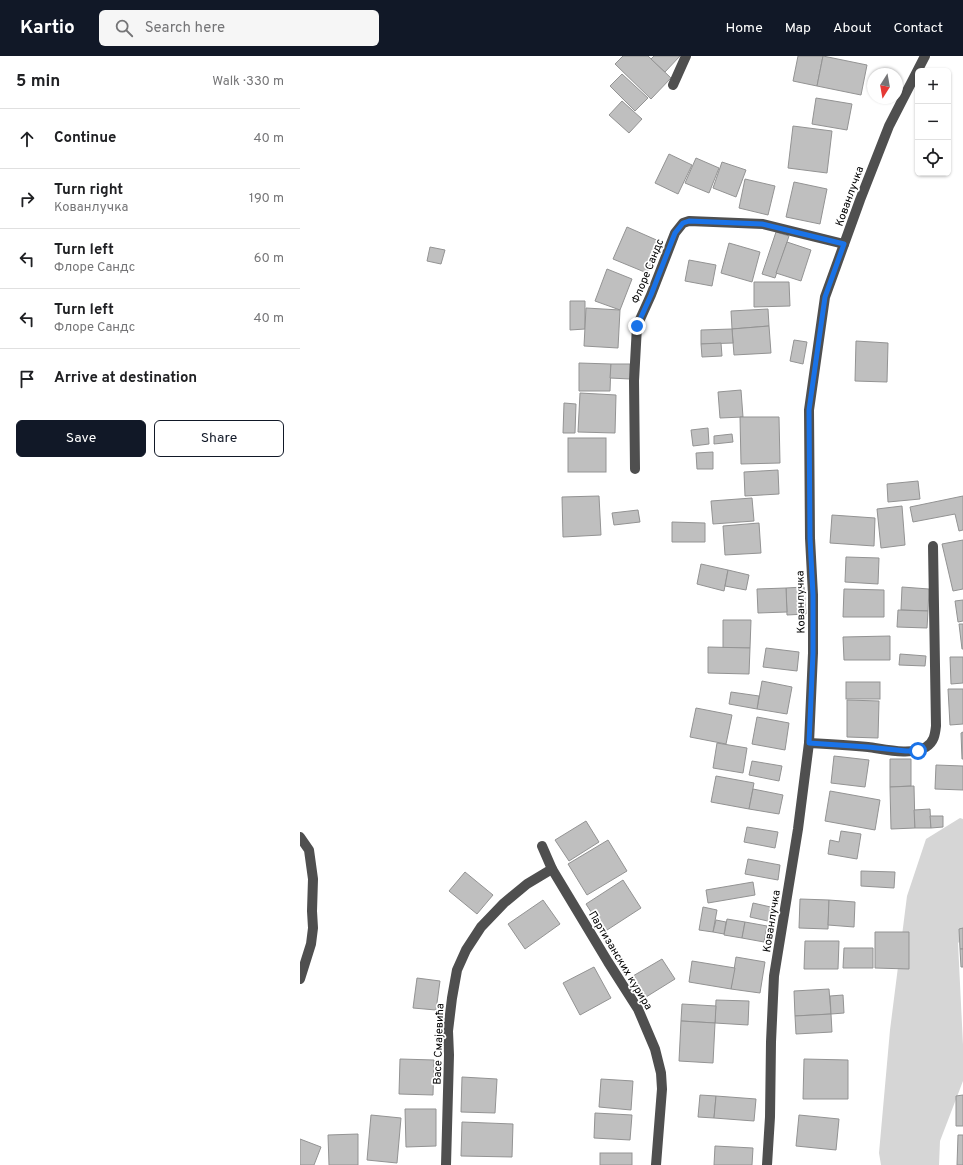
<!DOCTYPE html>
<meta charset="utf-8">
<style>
:root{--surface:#fff;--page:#f6f6f6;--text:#202124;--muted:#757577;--line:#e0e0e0;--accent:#111827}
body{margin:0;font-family:Overpass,sans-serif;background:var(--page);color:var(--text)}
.controls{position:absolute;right:12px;top:12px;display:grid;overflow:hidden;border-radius:6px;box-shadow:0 1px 3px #0004}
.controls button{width:36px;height:36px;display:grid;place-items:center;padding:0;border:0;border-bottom:1px solid var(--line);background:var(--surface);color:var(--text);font:20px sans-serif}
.compass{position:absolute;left:567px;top:12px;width:36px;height:36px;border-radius:50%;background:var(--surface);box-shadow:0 1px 3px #0004;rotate:191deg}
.stop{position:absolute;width:12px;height:12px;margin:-9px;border:3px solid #1a73e8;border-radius:50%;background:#fff}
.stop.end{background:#1a73e8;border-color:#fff;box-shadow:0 1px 4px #0008}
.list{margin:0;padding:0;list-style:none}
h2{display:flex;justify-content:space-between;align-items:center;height:52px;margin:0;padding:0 16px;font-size:17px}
h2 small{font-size:13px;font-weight:400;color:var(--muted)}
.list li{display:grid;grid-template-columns:26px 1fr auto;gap:12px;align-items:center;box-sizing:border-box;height:60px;padding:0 16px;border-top:1px solid var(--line)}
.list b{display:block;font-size:15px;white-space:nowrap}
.list p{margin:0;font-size:13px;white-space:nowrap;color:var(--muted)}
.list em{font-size:13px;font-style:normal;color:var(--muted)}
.actions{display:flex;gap:8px;padding:12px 16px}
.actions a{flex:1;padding:9px 0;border:1px solid var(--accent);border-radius:6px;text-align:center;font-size:14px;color:var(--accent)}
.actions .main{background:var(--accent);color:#fff}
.icon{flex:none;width:22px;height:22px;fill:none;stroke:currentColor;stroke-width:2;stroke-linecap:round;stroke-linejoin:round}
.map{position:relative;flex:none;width:663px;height:1109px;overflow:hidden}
header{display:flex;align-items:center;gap:24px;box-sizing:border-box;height:56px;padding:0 20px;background:var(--accent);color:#fff}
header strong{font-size:19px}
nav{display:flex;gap:22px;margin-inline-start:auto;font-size:14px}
.search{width:280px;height:36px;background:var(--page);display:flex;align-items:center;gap:10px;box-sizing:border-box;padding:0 14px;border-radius:6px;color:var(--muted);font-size:15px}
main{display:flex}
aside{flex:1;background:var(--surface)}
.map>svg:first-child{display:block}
</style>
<header>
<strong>Kartio</strong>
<div class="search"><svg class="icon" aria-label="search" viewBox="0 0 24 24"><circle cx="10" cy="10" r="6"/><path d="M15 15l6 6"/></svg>Search here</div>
<nav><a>Home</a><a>Map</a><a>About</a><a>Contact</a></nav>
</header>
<main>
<aside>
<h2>5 min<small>Walk · 330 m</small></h2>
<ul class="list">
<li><svg class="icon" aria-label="ahead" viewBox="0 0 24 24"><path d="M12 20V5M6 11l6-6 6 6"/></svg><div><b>Continue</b></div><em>40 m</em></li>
<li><svg class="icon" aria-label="right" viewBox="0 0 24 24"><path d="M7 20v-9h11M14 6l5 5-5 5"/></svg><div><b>Turn right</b><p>Кованлучка</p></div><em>190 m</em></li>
<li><svg class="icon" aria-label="left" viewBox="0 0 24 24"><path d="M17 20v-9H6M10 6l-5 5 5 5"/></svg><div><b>Turn left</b><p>Флоре Сандс</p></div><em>60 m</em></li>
<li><svg class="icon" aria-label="left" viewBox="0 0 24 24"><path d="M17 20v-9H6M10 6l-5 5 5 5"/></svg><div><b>Turn left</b><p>Флоре Сандс</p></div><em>40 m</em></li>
<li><svg class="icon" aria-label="arrive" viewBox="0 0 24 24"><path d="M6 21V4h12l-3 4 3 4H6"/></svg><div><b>Arrive at destination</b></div></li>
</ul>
<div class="actions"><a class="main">Save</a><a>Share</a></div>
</aside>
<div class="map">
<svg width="663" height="1109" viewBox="0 0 663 1109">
<rect width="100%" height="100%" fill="#fff"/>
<path fill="#d6d6d6" d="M660,762L663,763V882L658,887L663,989V1025L640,1085L639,1109H581L579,1097L590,974L607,840L626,783Z"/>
<g fill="#bfbfbf" stroke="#939393">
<path d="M323,0H348L371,22L351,43L315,8Z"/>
<path d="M354,0H380L365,16L351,3Z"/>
<path d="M498,0H523L517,30L493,25Z"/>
<path d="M523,0L567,9L561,39L517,30Z"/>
<path d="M322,18L348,42L335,55L310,30Z"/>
<path d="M516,42L552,48L547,74L512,68Z"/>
<path d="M322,45L342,63L329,77L309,59Z"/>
<path d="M493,70L532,75L527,117L488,112Z"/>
<path d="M369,98L392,109L378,138L355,127Z"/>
<path d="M396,102L419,112L409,137L385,127Z"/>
<path d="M422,106L446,114L436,141L413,132Z"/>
<path d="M445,123L475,130L468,159L439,152Z"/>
<path d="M494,126L527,133L520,168L486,161Z"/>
<path d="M327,171L361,186L347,217L313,203Z"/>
<path d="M476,176L489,180L475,222L462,218Z"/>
<path d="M487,186L511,194L501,225L476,217Z"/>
<path d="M429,187L460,196L452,226L421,217Z"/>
<path d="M130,191L145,194L141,208L127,205Z"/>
<path d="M389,204L416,209L412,230L385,225Z"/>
<path d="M307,213L332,223L320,254L295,245Z"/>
<path d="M454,226H489L490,250L454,251Z"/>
<path d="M270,245H285V273L270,274Z"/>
<path d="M286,252L320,254L318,292L284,290Z"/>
<path d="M468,253L469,270L432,273L431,255Z"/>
<path d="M469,270L471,297L434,299L432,273Z"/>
<path d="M432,273L433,287L401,288V274Z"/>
<path d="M494,284L507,286L503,308L490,305Z"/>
<path d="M556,285L588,287L587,326L555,325Z"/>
<path d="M421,287L422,300L402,301L401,288Z"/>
<path d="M279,307L311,308L310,335H279Z"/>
<path d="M311,308H330V323L310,322Z"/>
<path d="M441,334L443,361L420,362L418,336Z"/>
<path d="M280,337L316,339L315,377L278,376Z"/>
<path d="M264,347L276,348L275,377H263Z"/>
<path d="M440,361H479L480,407L441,408Z"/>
<path d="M408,372L409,388L393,390L391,374Z"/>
<path d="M432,378L433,386L414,388V380Z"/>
<rect x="268" y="382" width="38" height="34"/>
<path d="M413,396V413H397L396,397Z"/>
<path d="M478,414L479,438L445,440L444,416Z"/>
<path d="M618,425L620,443L588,446L587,428Z"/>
<path d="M299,440L301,479L263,481L262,441Z"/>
<path d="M663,440V474L659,475L655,458L613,466L610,451Z"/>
<path d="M452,442L454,465L413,468L411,445Z"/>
<path d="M602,450L605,489L581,492L577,453Z"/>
<path d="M338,454L340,466L314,469L312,457Z"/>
<path d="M532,459L575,462L574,490L530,487Z"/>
<path d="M372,466L405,467V486H372Z"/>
<path d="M459,467L461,497L425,499L423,470Z"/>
<path d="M663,484V533L653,535L642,488Z"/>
<path d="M546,501L579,502L578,528L545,526Z"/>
<path d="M401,508L428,514L424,535L397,528Z"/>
<path d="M428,514L449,519L446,534L425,530Z"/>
<path d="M504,531L506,558L487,559L486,532Z"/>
<path d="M602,531L629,533L628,555L601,554Z"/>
<path d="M486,532L487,556L458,557L457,533Z"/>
<path d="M544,533L584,534V561H543Z"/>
<path d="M663,544V565L658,566L655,545Z"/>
<path d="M598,554L628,555L627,572L597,571Z"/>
<path d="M423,564H451L450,592H423Z"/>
<path d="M659,568H663V593H662Z"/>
<path d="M590,580V604H544L543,581Z"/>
<path d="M408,591L450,592L449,618L408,617Z"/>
<path d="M466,592L499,596L497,615L463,611Z"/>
<path d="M600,598L626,600L625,610L599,609Z"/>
<path d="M650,601H663V627L651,628Z"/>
<path d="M462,625L492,631L487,658L457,653Z"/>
<rect x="546" y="626" width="34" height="17"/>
<path d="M648,633H663V668L650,669Z"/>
<path d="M431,636L459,640L457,653L429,648Z"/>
<path d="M547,644L579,645L578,682L547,681Z"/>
<path d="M396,652L432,659L426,688L390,681Z"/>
<path d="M457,661L489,667L485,694L452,688Z"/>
<path d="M663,676V703H662L661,677Z"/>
<path d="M417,687L447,692L443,717L413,712Z"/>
<path d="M534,700L569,704L565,731L531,727Z"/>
<path d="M590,703H611V730L590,731Z"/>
<path d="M452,705L482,710L479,725L449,719Z"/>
<path d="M636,709L663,710V734L635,733Z"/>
<path d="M416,720L454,727L449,753L411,746Z"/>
<path d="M614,730L615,772L591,773L590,731Z"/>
<path d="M453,733L483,739L479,758L449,753Z"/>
<path d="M530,735L580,744L575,774L525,765Z"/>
<path d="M630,753L631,772H615L614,754Z"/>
<path d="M630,760H643V771L631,772Z"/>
<path d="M286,765L299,786L269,805L255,784Z"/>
<path d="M447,771L478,776L475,792L444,786Z"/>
<path d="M541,775L561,778L557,803L528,798L530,784L539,786Z"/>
<path d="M308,784L327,815L287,839L268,808Z"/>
<path d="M448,803L480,809L478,824L445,818Z"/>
<path d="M561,815L595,816L594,832L561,830Z"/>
<path d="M165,816L193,839L177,858L149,835Z"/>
<path d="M323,824L341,852L304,876L286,848Z"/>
<path d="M453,826L455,839L408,847L406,834Z"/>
<path d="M500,843L529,844L528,873L499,872Z"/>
<path d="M243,844L260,868L225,893L208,868Z"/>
<path d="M529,844L555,846L554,871L528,869Z"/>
<path d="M453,847L475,852L472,866L450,861Z"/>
<path d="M403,851L417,854L413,876L399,874Z"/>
<path d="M427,863L445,866L442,882L424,879Z"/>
<path d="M416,864L426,866L424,878L413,876Z"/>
<path d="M445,866L467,870L464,886L442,882Z"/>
<path d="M663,872V893H660L659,873Z"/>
<path d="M575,876H609V913L575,912Z"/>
<path d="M505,885H539L538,913H504Z"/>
<path d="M544,892H573V912H543Z"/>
<path d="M660,893H663V911H661Z"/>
<path d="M436,901L465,906L460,937L431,933Z"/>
<path d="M362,903L375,923L346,941L333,920Z"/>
<path d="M392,905L435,912L431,933L389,926Z"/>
<path d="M294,911L311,942L280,959L263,927Z"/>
<path d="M117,922L140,925L136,954L113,952Z"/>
<path d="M529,933L531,958L495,960L494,935Z"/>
<path d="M543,939L544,957L531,958L530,940Z"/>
<path d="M416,944L449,945L448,969L415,967Z"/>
<path d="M382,948L416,950L415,967L381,965Z"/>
<path d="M531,958L532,976L496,978L495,960Z"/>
<path d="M381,965L415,967L413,1007L379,1005Z"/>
<path d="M100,1003L134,1004L133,1039L99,1038Z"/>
<path d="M504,1003L548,1004V1043H503Z"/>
<path d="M162,1021L197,1023L195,1057L161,1056Z"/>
<path d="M301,1023L333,1025L331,1054L299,1051Z"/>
<path d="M400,1039L416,1040L414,1062L398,1061Z"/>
<path d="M663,1039V1070H656V1040Z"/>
<path d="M416,1040L456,1043L454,1065L414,1062Z"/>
<path d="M105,1053H136V1090L106,1091Z"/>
<path d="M295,1057L332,1059L330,1084L294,1082Z"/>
<path d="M71,1059L101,1062L97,1107L67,1104Z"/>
<path d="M499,1059L539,1063L536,1094L496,1090Z"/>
<path d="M162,1066L213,1068L212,1101L161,1100Z"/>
<path d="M58,1078V1109H29L28,1079Z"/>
<path d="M658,1079H663V1109H657Z"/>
<path d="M0,1083L21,1091L14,1109H0Z"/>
<path d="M415,1090L453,1092L452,1109H414Z"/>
<rect x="300" y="1097" width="32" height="12"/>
</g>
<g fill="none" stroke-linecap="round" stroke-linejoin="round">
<g stroke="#4f4f4f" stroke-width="10">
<path d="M373,29L386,0"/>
<path d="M335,413L334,325L337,270L351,239L375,177L383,167L389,165L463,168L544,188"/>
<path d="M509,687C529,688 548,689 568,691C584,693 611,700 626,691C634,686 635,679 636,670L633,490"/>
<path d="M0,781L9,794L13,823L12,855L13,872L11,888L0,923"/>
<path d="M242,790L252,813L308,906L338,953L355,993L361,1017L362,1033L356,1109"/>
<path d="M146,1109L149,999L148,975L152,942L157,914L166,894L181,871L204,847L227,828L252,813"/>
<path d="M467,1109L470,1061L471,986L474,920L498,773L509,687L513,597V539L510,482L509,354L525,241L560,144L589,70L625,0"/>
</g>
</g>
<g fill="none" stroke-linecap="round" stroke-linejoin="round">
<path stroke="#1a73e8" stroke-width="5" d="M337,270L351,239L375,177L383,167L389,165L462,168L544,188L525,241L509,354L510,482L513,539V597L509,687L568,691L606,695H618"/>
</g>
<g text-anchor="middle" stroke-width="3.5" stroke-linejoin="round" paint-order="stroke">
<g font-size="11" fill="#000" stroke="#fff">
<text transform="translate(549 140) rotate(-70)" y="4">Кованлучка</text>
<text transform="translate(347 215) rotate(-68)" y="4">Флоре Сандс</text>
<text transform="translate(500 546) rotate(-91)" y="4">Кованлучка</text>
<text transform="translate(471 865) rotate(-81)" y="4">Кованлучка</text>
<text transform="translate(321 904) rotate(59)" y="4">Партизанских курира</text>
<text transform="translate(138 988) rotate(-88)" y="4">Васе Смајевића</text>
</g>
</g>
</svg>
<div class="controls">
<button>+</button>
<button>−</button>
<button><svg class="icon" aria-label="locate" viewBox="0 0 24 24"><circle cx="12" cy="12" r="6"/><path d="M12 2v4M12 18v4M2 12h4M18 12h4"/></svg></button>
</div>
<svg class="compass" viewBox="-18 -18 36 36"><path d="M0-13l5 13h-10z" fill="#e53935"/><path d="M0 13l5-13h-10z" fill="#757577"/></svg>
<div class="stop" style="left:618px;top:695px"></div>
<div class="stop end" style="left:337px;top:270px"></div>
</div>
</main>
